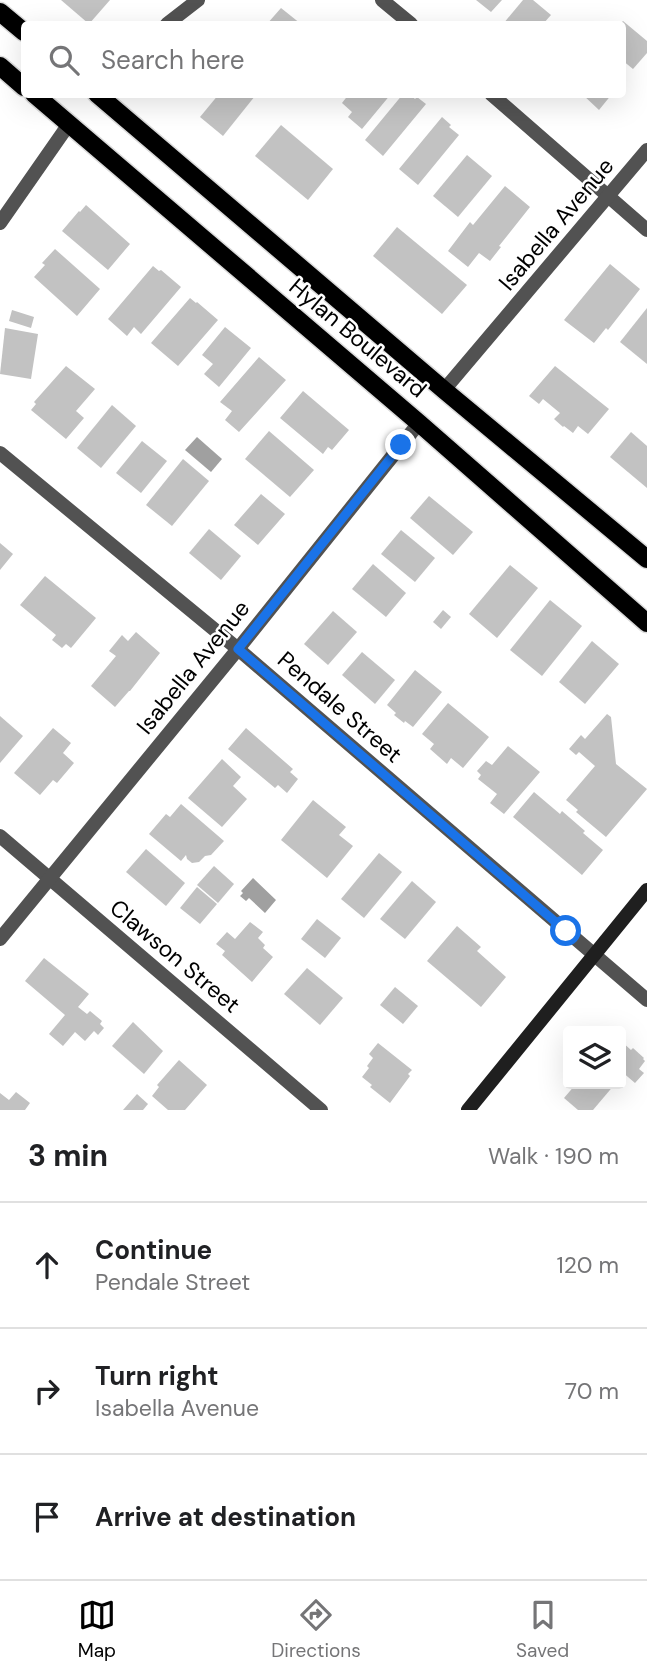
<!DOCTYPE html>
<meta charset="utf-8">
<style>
:root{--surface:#fff;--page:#f2f2f2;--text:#202124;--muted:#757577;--line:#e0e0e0;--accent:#000}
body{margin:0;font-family:"DM Sans",sans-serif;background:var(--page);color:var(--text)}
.controls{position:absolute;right:21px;bottom:21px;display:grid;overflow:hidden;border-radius:7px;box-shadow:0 7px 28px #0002}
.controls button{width:63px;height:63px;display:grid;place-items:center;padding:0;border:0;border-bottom:2px solid var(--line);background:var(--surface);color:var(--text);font:35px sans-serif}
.stop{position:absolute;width:21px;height:21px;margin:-16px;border:5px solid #1a73e8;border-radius:50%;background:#fff}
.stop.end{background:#1a73e8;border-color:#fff;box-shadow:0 2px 7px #0008}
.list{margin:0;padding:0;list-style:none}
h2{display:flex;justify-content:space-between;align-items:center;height:91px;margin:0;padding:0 28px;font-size:30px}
h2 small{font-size:23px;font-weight:400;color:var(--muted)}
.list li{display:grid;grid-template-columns:46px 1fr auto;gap:21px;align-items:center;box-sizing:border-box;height:126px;padding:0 28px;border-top:2px solid var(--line)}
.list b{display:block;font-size:26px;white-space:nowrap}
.list p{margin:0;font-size:23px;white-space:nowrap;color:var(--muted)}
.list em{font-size:23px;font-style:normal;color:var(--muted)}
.icon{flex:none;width:38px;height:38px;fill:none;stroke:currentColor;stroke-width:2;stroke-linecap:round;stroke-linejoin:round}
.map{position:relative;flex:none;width:647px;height:1110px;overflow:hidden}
.search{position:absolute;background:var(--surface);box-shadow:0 7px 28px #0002;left:21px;right:21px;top:21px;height:77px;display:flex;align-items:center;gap:18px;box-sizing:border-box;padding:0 24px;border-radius:7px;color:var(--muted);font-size:26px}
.sheet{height:469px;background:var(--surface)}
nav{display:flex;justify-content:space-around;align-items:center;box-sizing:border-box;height:98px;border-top:2px solid var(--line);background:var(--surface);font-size:19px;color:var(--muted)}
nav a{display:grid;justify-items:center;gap:4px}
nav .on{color:var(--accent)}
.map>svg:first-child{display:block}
</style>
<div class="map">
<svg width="647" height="1110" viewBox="0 0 647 1110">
<rect width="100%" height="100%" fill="#fff"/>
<g fill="#a0a0a0">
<path d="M197,437L222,459L211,472L185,450Z"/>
<path d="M253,878L276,900L265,913L249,898L246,901L240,896L243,893L241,891Z"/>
</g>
<g fill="#c2c2c2">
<path d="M61,0H110L89,24Z"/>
<path d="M476,0H502L491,12Z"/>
<path d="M523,0H533L551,15L543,24H503Z"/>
<path d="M281,8L301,24H267Z"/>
<path d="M623,21L647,41V53L633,69L622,60V24H620Z"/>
<path d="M219,94H253L255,96L223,136L200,117Z"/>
<path d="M349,94H391L362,129L348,117L352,112L342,103Z"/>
<path d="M403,94H410L415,99L417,97L426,104L383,156L365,140Z"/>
<path d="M582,94H612L599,110Z"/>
<path d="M442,117L451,125L449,127L459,135L418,185L399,169Z"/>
<path d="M281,125L333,169L308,200L255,156Z"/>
<path d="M467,155L492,176L458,217L433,196Z"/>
<path d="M505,186L530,207L499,246L501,247L490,261L479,253L468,267L448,251L470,222L473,225Z"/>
<path d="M86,205L130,244L108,270L62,231L79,211L80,212Z"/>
<path d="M397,227L467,285L442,314L373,256Z"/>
<path d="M55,249L100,289L77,316L34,277L45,265L42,263Z"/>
<path d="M610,264L640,289L608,330L606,328L594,343L564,320Z"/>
<path d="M153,266L159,271L161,270L181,287L141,334L134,327L127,336L108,319Z"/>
<path d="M190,298L196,303L197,302L218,320L178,366L151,343Z"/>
<path d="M647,308V364L620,342Z"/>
<path d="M12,310L34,317L31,328L9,321Z"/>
<path d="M225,327L251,348L219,387L204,374L213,364L202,355Z"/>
<path d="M5,328L38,334L31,379L0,374Z"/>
<path d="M259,357L286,380L239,432L225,420L232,411L220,402Z"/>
<path d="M66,366L95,389L76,411L84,418L66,439L31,410L36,404L34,402Z"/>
<path d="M555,366L609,409L588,434L578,426L573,433L564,426L563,427L554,419L560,413L543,399L539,404L529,396Z"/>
<path d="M303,391L349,430L332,450L328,447L323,454L280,418Z"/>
<path d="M112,405L136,426L101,468L77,448Z"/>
<path d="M269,431L314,470L290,497L245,459Z"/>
<path d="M631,432L647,446V488L610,457Z"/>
<path d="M142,441L167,461L141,493L116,473Z"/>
<path d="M183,459L209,481L172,526L146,505Z"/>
<path d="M261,494L285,514L258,545L234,525Z"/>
<path d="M429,496L473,532L453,555L410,518Z"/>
<path d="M209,529L241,556L221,580L189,553Z"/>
<path d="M401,530L435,558L415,582L381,554Z"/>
<path d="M0,543L13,554L0,570Z"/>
<path d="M373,564L406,593L386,617L352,589Z"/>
<path d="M510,565L538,588L497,638L469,614Z"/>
<path d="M45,576L96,618L71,648L66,644L62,648L52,640L56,635L20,605Z"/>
<path d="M550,600L582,626L542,676L510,650Z"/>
<path d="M443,610L451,617L441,629L433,622Z"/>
<path d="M333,611L357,632L328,665L304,644Z"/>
<path d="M136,632L160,653L130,691H129L115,707L91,686L116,656L109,651L122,635L128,641Z"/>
<path d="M592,641L619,664L585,704L559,682Z"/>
<path d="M362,652L395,680L375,704L342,675Z"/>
<path d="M415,670L442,692L413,727L405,721L404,723L394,715L396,713L387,705Z"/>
<path d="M448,703L489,737L463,768L451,758L447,764L430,749L434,744L422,734Z"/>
<path d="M607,714L611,717L616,764L647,789L606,837L576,812L578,810L566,800L595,766L579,752L576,755L569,749L581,735L585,739Z"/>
<path d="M0,716L23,736L0,763Z"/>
<path d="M53,728L71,743L63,753L74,763L57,783L53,780L40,795L14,773Z"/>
<path d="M246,728L293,769L290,772L298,779L287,793L278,785L275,788L228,749Z"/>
<path d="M508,746L540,772L504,814L490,803L497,794L478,779L481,775L477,771L486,761L492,765Z"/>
<path d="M222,759L241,777L233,786L247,799L222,827L188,798Z"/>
<path d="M534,792L560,814L562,811L585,831L583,833L603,850L582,875L513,817Z"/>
<path d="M313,800L346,827L339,835L353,846L327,878L281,840Z"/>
<path d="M181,804L224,841L211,855L205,856L199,862L192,863L187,859L186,855L181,861L149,834L166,814L170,817Z"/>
<path d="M146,849L185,883L166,906L126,872Z"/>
<path d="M379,853L402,872L364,918L341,899Z"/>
<path d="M214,866L234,884L218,903L197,885Z"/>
<path d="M412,881L436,902L405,939L380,919Z"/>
<path d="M197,887L217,904L200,924L180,908Z"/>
<path d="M317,919L341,938L325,958L301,939Z"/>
<path d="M250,922L263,932L258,938L265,945L263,948L273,957L252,982L222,955L225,951L216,944L227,932L235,939Z"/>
<path d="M457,926L481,947L477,951L506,977L481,1007L427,961Z"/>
<path d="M44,958L89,994L78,1007L87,1014L90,1011L102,1021L100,1024L104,1028L98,1035L94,1031L85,1041L75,1032L63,1046L49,1034L65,1015L25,981Z"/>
<path d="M307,968L343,998L320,1025L284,994Z"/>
<path d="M395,987L418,1006L403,1024L380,1005Z"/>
<path d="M133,1022L163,1051L144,1074L112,1046Z"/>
<path d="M621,1041L631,1050L633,1048L644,1058L643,1059L645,1061L639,1069L644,1073L635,1083L621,1071Z"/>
<path d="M378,1043L412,1070L408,1074L410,1076L390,1103L370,1087L372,1085L362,1077L369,1068L367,1066L373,1058L369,1054Z"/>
<path d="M179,1060L207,1085L185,1110H168L152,1096L159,1087L157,1085Z"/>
<path d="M576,1084H615L593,1110H578L564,1098Z"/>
<path d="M16,1092L30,1103L25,1110H0V1093L9,1100Z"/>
<path d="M137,1094L148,1104L143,1110H123Z"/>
</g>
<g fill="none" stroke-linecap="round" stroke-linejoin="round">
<g stroke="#dbdbdb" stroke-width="21">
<g id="primary">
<path d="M0,12L24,32"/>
<path d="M0,66L24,87"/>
<path d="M34,94L419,423L647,623"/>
<path d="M97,94L444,390L647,559"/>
</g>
</g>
<g stroke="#525252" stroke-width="14">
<path d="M382,0L411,24"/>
<path d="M167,24L198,0"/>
<path d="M491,94L647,230"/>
<path d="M0,223L69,124"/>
<path d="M444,390L647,150"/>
<path d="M0,453L238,649L647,1000"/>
<path d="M0,836L321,1110"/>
<path d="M0,939L238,649L419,423"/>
</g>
<path stroke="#1f1f1f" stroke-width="14" d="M468,1110L647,890"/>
<use href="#primary" stroke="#000" stroke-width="18"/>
</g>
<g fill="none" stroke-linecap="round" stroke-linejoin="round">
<path stroke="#1a73e8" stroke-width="9" d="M401,445L238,649L566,931"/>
</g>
<g text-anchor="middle" stroke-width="5" stroke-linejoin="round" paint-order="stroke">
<g font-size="23" fill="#000" stroke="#fff">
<text transform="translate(556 224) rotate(-50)" y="8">Isabella Avenue</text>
<text transform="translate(358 338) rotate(40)" y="8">Hylan Boulevard</text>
<text transform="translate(193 667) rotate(-51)" y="8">Isabella Avenue</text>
<text transform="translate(340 707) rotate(41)" y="8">Pendale Street</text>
<text transform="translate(175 956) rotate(40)" y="8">Clawson Street</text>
</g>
</g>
</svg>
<div class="controls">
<button><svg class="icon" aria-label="layers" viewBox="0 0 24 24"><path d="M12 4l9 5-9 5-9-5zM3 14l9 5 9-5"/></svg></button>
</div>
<div class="stop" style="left:566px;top:931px"></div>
<div class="stop end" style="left:401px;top:445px"></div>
<div class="search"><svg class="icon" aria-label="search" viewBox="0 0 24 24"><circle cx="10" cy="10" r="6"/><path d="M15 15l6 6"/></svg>Search here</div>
</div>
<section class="sheet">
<h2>3 min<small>Walk · 190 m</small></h2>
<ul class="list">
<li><svg class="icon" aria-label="ahead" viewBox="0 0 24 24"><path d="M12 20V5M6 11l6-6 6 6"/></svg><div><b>Continue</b><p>Pendale Street</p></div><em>120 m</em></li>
<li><svg class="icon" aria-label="right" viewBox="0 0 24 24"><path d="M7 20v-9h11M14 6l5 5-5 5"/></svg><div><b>Turn right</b><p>Isabella Avenue</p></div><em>70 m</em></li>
<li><svg class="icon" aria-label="arrive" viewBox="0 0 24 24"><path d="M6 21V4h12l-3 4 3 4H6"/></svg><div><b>Arrive at destination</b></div></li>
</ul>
</section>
<nav>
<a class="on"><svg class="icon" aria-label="map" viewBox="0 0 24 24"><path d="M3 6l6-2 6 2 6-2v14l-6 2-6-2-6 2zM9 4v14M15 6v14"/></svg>Map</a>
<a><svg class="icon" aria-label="directions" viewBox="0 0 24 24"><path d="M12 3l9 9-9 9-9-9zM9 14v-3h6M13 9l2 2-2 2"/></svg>Directions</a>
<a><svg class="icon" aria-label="saved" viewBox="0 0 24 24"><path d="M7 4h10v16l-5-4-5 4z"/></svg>Saved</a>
</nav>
